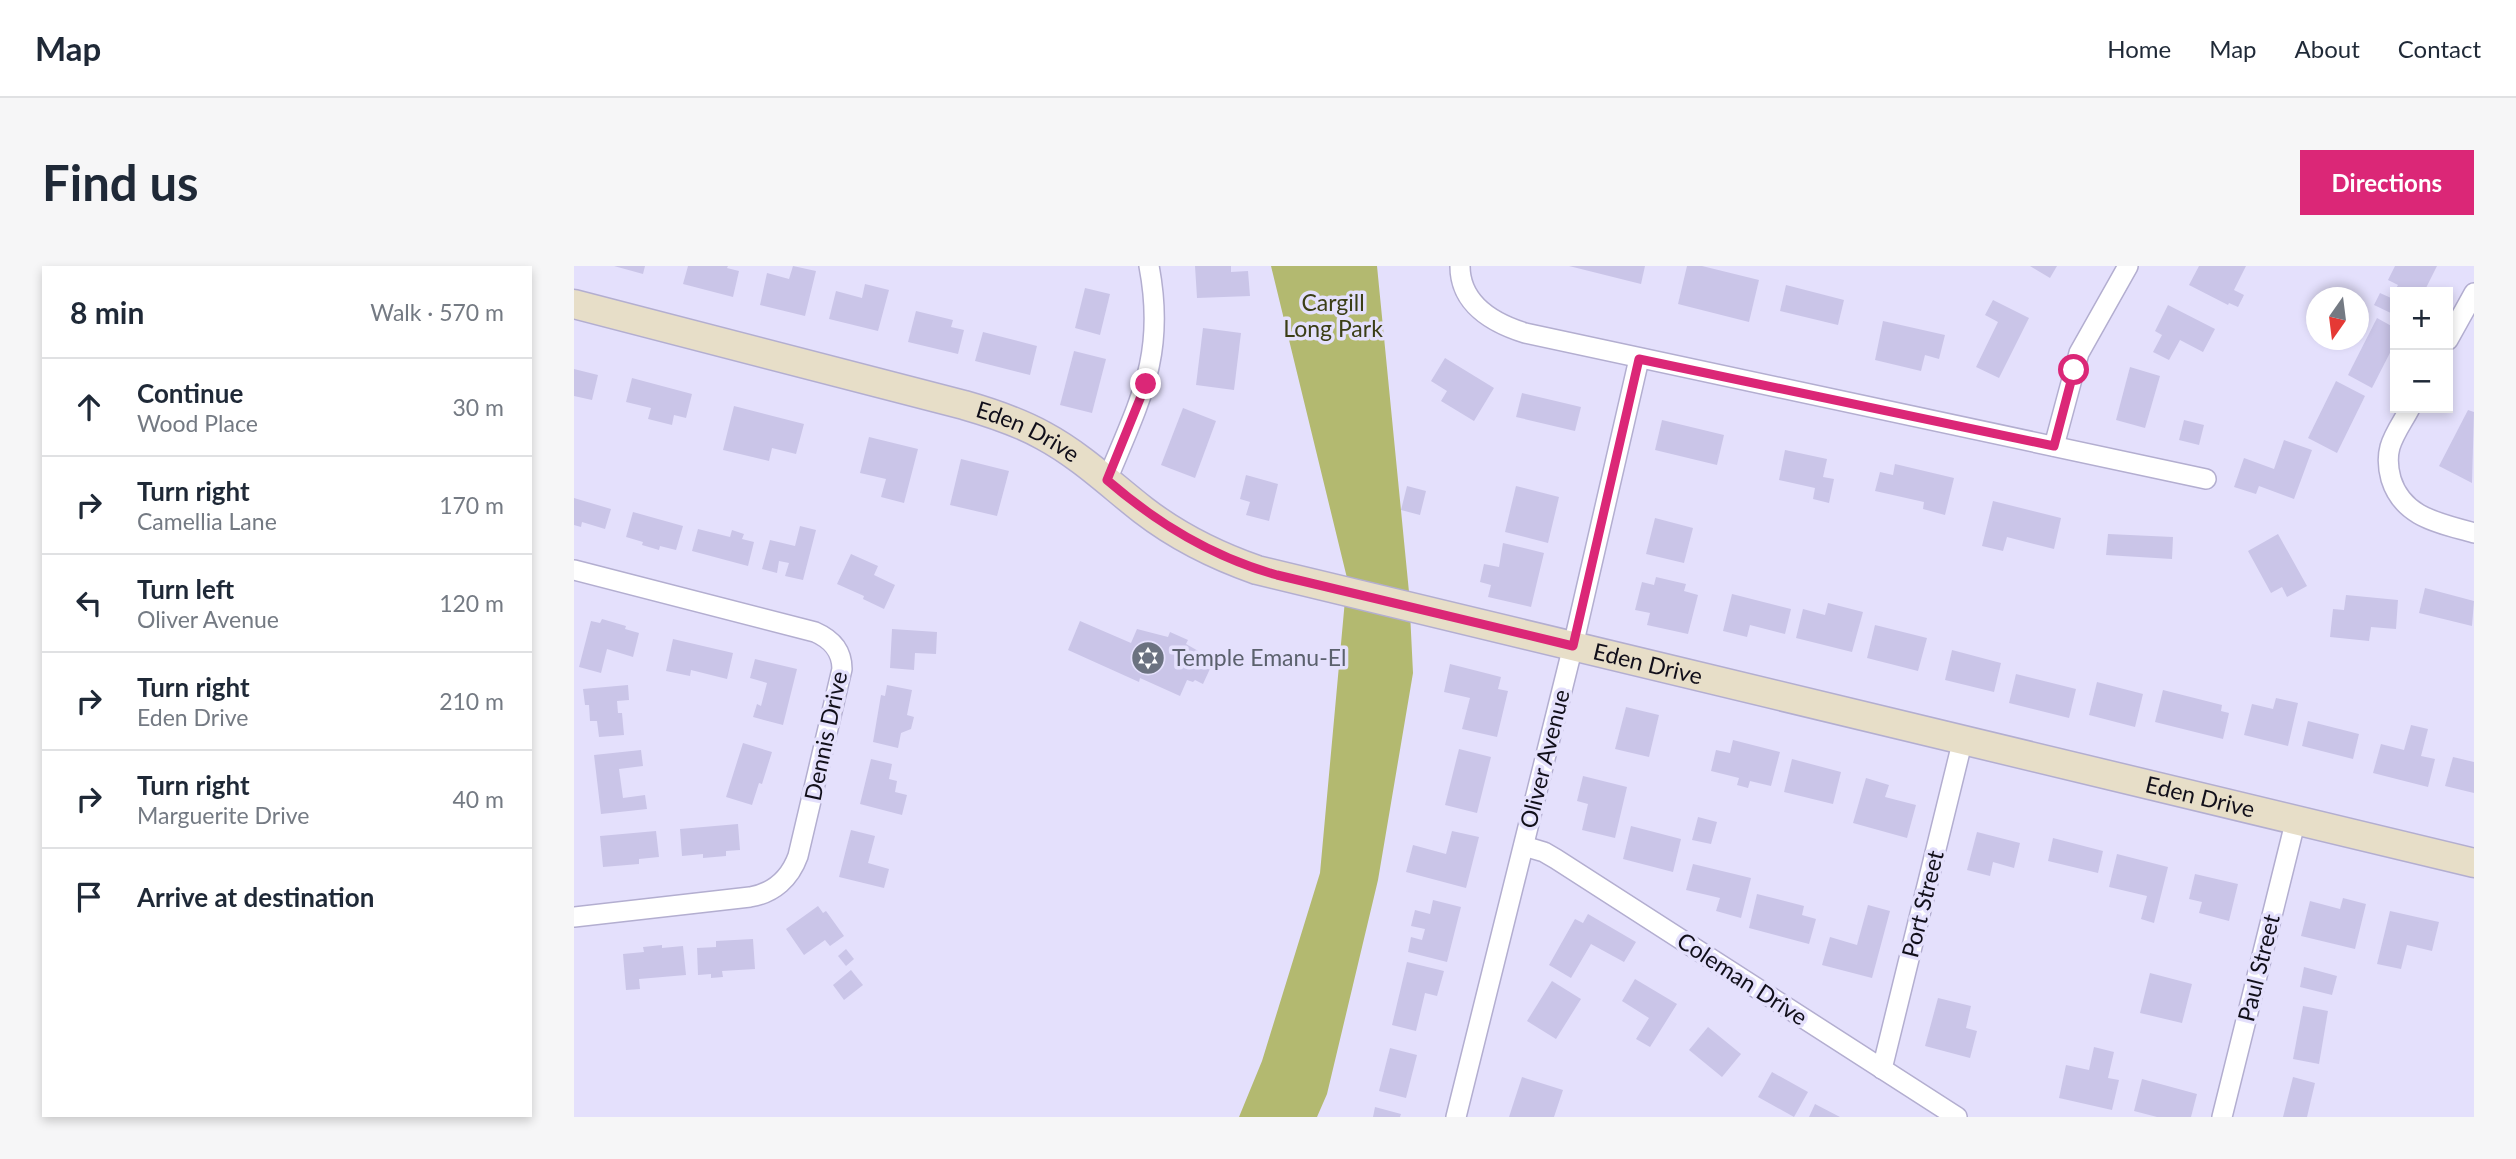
<!DOCTYPE html>
<meta charset="utf-8">
<style>
:root{--surface:#fff;--page:#f6f6f7;--text:#1f2937;--muted:#747a83;--line:#e0e1e3;--accent:#db2777}
body{margin:0;font-family:Lato,sans-serif;background:var(--page);color:var(--text)}
.controls{position:absolute;right:21px;top:21px;display:grid;overflow:hidden;border-radius:0px;box-shadow:0 4px 10px #0003}
.controls button{width:63px;height:63px;display:grid;place-items:center;padding:0;border:0;border-bottom:2px solid var(--line);background:var(--surface);color:var(--text);font:35px sans-serif}
.compass{position:absolute;left:1732px;top:21px;width:63px;height:63px;border-radius:50%;background:var(--surface);box-shadow:0 4px 10px #0003;rotate:194deg}
.stop{position:absolute;width:21px;height:21px;margin:-16px;border:5px solid #db2777;border-radius:50%;background:#fff}
.stop.end{background:#db2777;border-color:#fff;box-shadow:0 2px 7px #0008}
.list{margin:0;padding:0;list-style:none}
h2{display:flex;justify-content:space-between;align-items:center;height:91px;margin:0;padding:0 28px;font-size:30px}
h2 small{font-size:23px;font-weight:400;color:var(--muted)}
.list li{display:grid;grid-template-columns:46px 1fr auto;gap:21px;align-items:center;box-sizing:border-box;height:98px;padding:0 28px;border-top:2px solid var(--line)}
.list b{display:block;font-size:26px;white-space:nowrap}
.list p{margin:0;font-size:23px;white-space:nowrap;color:var(--muted)}
.list em{font-size:23px;font-style:normal;color:var(--muted)}
.icon{flex:none;width:38px;height:38px;fill:none;stroke:currentColor;stroke-width:2;stroke-linecap:round;stroke-linejoin:round}
.map{position:relative;flex:none;width:1900px;height:851px;overflow:hidden;border-radius:0px}
header{display:flex;align-items:center;gap:42px;box-sizing:border-box;height:98px;padding:0 35px;background:var(--surface);border-bottom:2px solid var(--line)}
header strong{font-size:33px}
nav{display:flex;gap:38px;margin-inline-start:auto;font-size:24px}
.intro{display:flex;align-items:center;justify-content:space-between;box-sizing:border-box;height:168px;padding:0 42px}
h1{margin:0;font-size:49px}
.button{padding:18px 32px;border-radius:0px;background:var(--accent);color:#fff;font-size:24px;font-weight:700}
main{display:flex;gap:42px;padding:0 42px}
aside{flex:1;background:var(--surface);border-radius:0px;box-shadow:0 4px 10px #0003}
.map>svg:first-child{display:block}
</style>
<header>
<strong>Map</strong>
<nav><a>Home</a><a>Map</a><a>About</a><a>Contact</a></nav>
</header>
<div class="intro"><h1>Find us</h1><a class="button">Directions</a></div>
<main>
<aside>
<h2>8 min<small>Walk · 570 m</small></h2>
<ul class="list">
<li><svg class="icon" aria-label="ahead" viewBox="0 0 24 24"><path d="M12 20V5M6 11l6-6 6 6"/></svg><div><b>Continue</b><p>Wood Place</p></div><em>30 m</em></li>
<li><svg class="icon" aria-label="right" viewBox="0 0 24 24"><path d="M7 20v-9h11M14 6l5 5-5 5"/></svg><div><b>Turn right</b><p>Camellia Lane</p></div><em>170 m</em></li>
<li><svg class="icon" aria-label="left" viewBox="0 0 24 24"><path d="M17 20v-9H6M10 6l-5 5 5 5"/></svg><div><b>Turn left</b><p>Oliver Avenue</p></div><em>120 m</em></li>
<li><svg class="icon" aria-label="right" viewBox="0 0 24 24"><path d="M7 20v-9h11M14 6l5 5-5 5"/></svg><div><b>Turn right</b><p>Eden Drive</p></div><em>210 m</em></li>
<li><svg class="icon" aria-label="right" viewBox="0 0 24 24"><path d="M7 20v-9h11M14 6l5 5-5 5"/></svg><div><b>Turn right</b><p>Marguerite Drive</p></div><em>40 m</em></li>
<li><svg class="icon" aria-label="arrive" viewBox="0 0 24 24"><path d="M6 21V4h12l-3 4 3 4H6"/></svg><div><b>Arrive at destination</b></div></li>
</ul>
</aside>
<div class="map">
<svg width="1900" height="851" viewBox="0 0 1900 851">
<rect width="100%" height="100%" fill="#e4e0fc"/>
<path fill="#b3b970" d="M697,0H803L835,326L839,407L804,614L753,828L743,851H665L688,795L746,607L773,312Z"/>
<g fill="#cac5e8">
<path d="M40,0H71L69,8Z"/>
<path d="M114,0H154L153,2L165,5L159,31L109,18Z"/>
<path d="M219,0L242,5L231,50L186,39L193,7L215,13Z"/>
<path d="M621,0H657V6L674,5L676,30L623,32Z"/>
<path d="M995,0H1071L1067,18Z"/>
<path d="M1113,0H1128L1185,14L1175,56L1104,38Z"/>
<path d="M1456,0H1483L1476,12Z"/>
<path d="M1625,0H1672L1660,24L1670,29L1664,41L1655,37L1654,39L1615,19Z"/>
<path d="M1821,0H1863L1850,26H1821V49L1800,39L1806,27L1817,32L1824,19L1814,14Z"/>
<path d="M291,18L315,24L304,65L255,53L262,25L288,32Z"/>
<path d="M1212,19L1270,34L1264,59L1206,45Z"/>
<path d="M511,22L536,28L526,69L501,62Z"/>
<path d="M1419,34L1455,52L1425,112L1402,101L1424,56L1411,49Z"/>
<path d="M1594,39L1641,63L1629,86L1606,74L1595,94L1579,86L1588,69L1581,65Z"/>
<path d="M342,45L379,54L377,61L390,64L384,88L334,76Z"/>
<path d="M1803,52L1821,62V77L1798,122L1774,109Z"/>
<path d="M1309,55L1371,69L1365,93L1351,89L1347,105L1301,94Z"/>
<path d="M629,62L667,67L660,124L622,119Z"/>
<path d="M409,66L463,80L456,109L401,95Z"/>
<path d="M500,85L532,93L518,147L486,139Z"/>
<path d="M871,92L920,122L900,155L867,135L873,125L857,115Z"/>
<path d="M1556,101L1586,110L1571,162L1542,154Z"/>
<path d="M0,103L24,109L18,134L0,130Z"/>
<path d="M58,112L118,128L112,152L100,149L98,159L74,153L77,142L52,136Z"/>
<path d="M1762,115L1791,130L1763,187L1734,172Z"/>
<path d="M948,127L1007,141L1001,165L942,151Z"/>
<path d="M160,140L230,158L222,188L198,182L195,195L149,184Z"/>
<path d="M609,142L642,155L621,212L587,199Z"/>
<path d="M1894,144L1900,146L1898,217L1865,200Z"/>
<path d="M1088,154L1150,169L1143,199L1081,184Z"/>
<path d="M1610,154L1630,159L1625,179L1605,174Z"/>
<path d="M295,171L344,183L330,237L307,231L312,213L286,207Z"/>
<path d="M1710,174L1738,184L1720,233L1685,220L1682,228L1660,221L1670,192L1700,203Z"/>
<path d="M1211,184L1253,193L1249,211L1260,213L1255,237L1239,233L1241,222L1205,214Z"/>
<path d="M387,193L435,205L423,250L376,239Z"/>
<path d="M1321,198L1380,212L1371,249L1349,243L1350,236L1301,225L1306,206L1319,209Z"/>
<path d="M672,209L704,218L695,255L672,249L676,236L666,233Z"/>
<path d="M833,220L852,225L846,249L827,244Z"/>
<path d="M942,220L985,231L974,277L931,266Z"/>
<path d="M0,232L37,243L31,263L8,256L7,261L0,259Z"/>
<path d="M1419,235L1487,252L1480,283L1433,271L1429,285L1408,280Z"/>
<path d="M59,246L109,260L102,284L86,280L85,284L68,279L69,276L52,271Z"/>
<path d="M1081,252L1119,262L1110,297L1072,288Z"/>
<path d="M226,260L242,264L229,314L211,310L215,297L205,295L203,307L188,303L196,274L221,280Z"/>
<path d="M124,263L156,271L158,264L170,268L168,273L180,276L174,300L118,285Z"/>
<path d="M1534,268L1599,271L1598,293L1532,289Z"/>
<path d="M1704,268L1733,320L1713,331L1708,321L1697,327L1674,285Z"/>
<path d="M929,277L970,287L957,341L914,331L917,319L906,316L910,298L925,301Z"/>
<path d="M277,288L304,300L300,309L321,319L310,343L289,333L290,330L263,318Z"/>
<path d="M1082,311L1112,318L1110,325L1124,329L1114,368L1073,359L1076,347L1061,344L1068,316L1080,319Z"/>
<path d="M1851,322L1900,335L1898,360L1845,347Z"/>
<path d="M1158,328L1217,343L1211,368L1176,359L1173,371L1149,365Z"/>
<path d="M1772,329L1824,334L1822,363L1797,361L1795,375L1756,371L1759,343L1770,344Z"/>
<path d="M1254,337L1289,346L1278,386L1222,372L1229,343L1251,349Z"/>
<path d="M28,353L52,360L51,363L65,367L59,391L33,383L27,407L5,401L17,355L26,357Z"/>
<path d="M506,355L557,377L563,363L594,371L596,366L614,374L612,378L640,394L629,418L621,414L619,416L613,414L606,430L566,412L565,416L494,384Z"/>
<path d="M1301,359L1353,372L1344,405L1293,392Z"/>
<path d="M318,363L363,366L362,388L341,387L340,404L316,402Z"/>
<path d="M99,373L159,387L153,413L117,404L116,410L92,405Z"/>
<path d="M1378,384L1427,397L1420,426L1371,414Z"/>
<path d="M181,393L223,403L209,459L179,451L183,438L187,440L193,417L176,412Z"/>
<path d="M876,398L927,411L924,423L934,425L923,471L888,463L896,432L870,426Z"/>
<path d="M1442,408L1502,423L1495,452L1435,437Z"/>
<path d="M1523,416L1569,428L1561,461L1515,449Z"/>
<path d="M54,419L55,434L43,435L44,447H48L50,469L25,471L23,455H16L15,439H11L9,423Z"/>
<path d="M313,419L338,424L333,449L340,451L337,463L327,467L324,482L299,476L307,429L311,430Z"/>
<path d="M1589,424L1648,439L1647,445L1655,447L1649,473L1581,456Z"/>
<path d="M1702,432L1724,437L1714,480L1670,469L1678,438L1699,443Z"/>
<path d="M1052,441L1085,449L1075,491L1041,483Z"/>
<path d="M1734,455L1785,468L1779,493L1728,480Z"/>
<path d="M1837,459L1854,463L1847,490L1861,493L1854,521L1799,507L1807,478L1830,484Z"/>
<path d="M1159,474L1206,486L1197,520L1176,515L1174,522L1163,519L1165,512L1137,505L1142,484L1156,487Z"/>
<path d="M169,477L198,486L188,518L185,517L178,539L152,531Z"/>
<path d="M885,483L917,491L903,547L871,539Z"/>
<path d="M67,484L69,500L45,503L49,532L71,529L73,543L27,548L20,489Z"/>
<path d="M1879,491L1900,496V527L1871,520Z"/>
<path d="M297,493L318,498L315,513L323,515L321,526L333,529L328,549L286,538Z"/>
<path d="M1218,493L1267,506L1259,538L1210,526Z"/>
<path d="M1009,510L1053,521L1041,572L1008,564L1014,538L1003,535Z"/>
<path d="M1292,512L1315,519L1311,531L1342,539L1333,572L1279,557Z"/>
<path d="M1124,551L1143,556L1137,578L1118,574Z"/>
<path d="M164,558L166,584L152,585V590L129,592V588L108,590L106,563Z"/>
<path d="M1057,560L1107,573L1099,606L1049,593Z"/>
<path d="M277,564L301,570L294,597L315,603L310,622L265,611Z"/>
<path d="M82,565L85,591L65,593V598L29,601L26,570Z"/>
<path d="M878,565L905,571L892,622L832,606L839,579L872,588Z"/>
<path d="M1403,566L1446,577L1440,602L1419,596L1416,610L1393,604Z"/>
<path d="M1479,572L1529,585L1524,607L1474,595Z"/>
<path d="M1543,588L1594,601L1580,657L1567,653L1573,630L1535,621Z"/>
<path d="M1119,598L1177,612L1167,652L1142,645L1146,632L1112,624Z"/>
<path d="M1621,608L1664,618L1655,655L1625,647L1628,636L1615,633Z"/>
<path d="M1183,628L1230,640L1228,649L1242,653L1235,678L1175,662Z"/>
<path d="M1769,632L1792,638L1781,683L1727,670L1736,635L1766,643Z"/>
<path d="M859,634L887,641L873,696L834,686L837,671L848,674L851,663L837,660L841,644L856,648Z"/>
<path d="M1294,639L1316,645L1298,712L1248,699L1256,671L1283,679Z"/>
<path d="M244,640L249,647L252,645L270,670L256,680L251,674L230,689L212,663Z"/>
<path d="M1816,645L1865,656L1858,685L1833,679L1827,703L1803,698Z"/>
<path d="M1014,648L1062,676L1050,696L1017,678L997,712L975,699L1001,653L1009,657Z"/>
<path d="M179,673L181,703L148,705L149,711L137,712V708L124,709L123,682L142,681V675Z"/>
<path d="M88,679V682L109,680L112,709L65,713L66,723L52,724L49,688L70,686L69,681Z"/>
<path d="M272,683L280,693L272,700L264,690Z"/>
<path d="M833,696L870,705L863,730L851,727L842,765L818,759Z"/>
<path d="M1730,701L1763,710L1758,729L1726,721Z"/>
<path d="M277,704L289,719L270,734L259,719Z"/>
<path d="M1576,707L1618,718L1608,757L1566,747Z"/>
<path d="M1061,713L1103,738L1076,781L1062,773L1075,752L1048,735Z"/>
<path d="M978,715L1007,733L982,773L953,755Z"/>
<path d="M1364,732L1397,740L1392,762L1403,765L1396,792L1351,780Z"/>
<path d="M1729,740L1754,745L1745,798L1719,793Z"/>
<path d="M1134,761L1167,788L1148,811L1115,784Z"/>
<path d="M1520,781L1540,786L1534,812L1545,814L1538,844L1485,832L1492,799L1515,804Z"/>
<path d="M816,782L843,789L832,832L805,825Z"/>
<path d="M1198,806L1234,826L1220,851L1184,831Z"/>
<path d="M948,811L989,824L980,851H935Z"/>
<path d="M1719,811L1741,817L1733,851H1709Z"/>
<path d="M1568,813L1623,828L1617,851H1583L1560,845Z"/>
<path d="M1241,838L1266,851H1235Z"/>
<path d="M801,841L827,848L826,851H799Z"/>
</g>
<g fill="none" stroke-linecap="round" stroke-linejoin="round">
<g stroke="#b3aed0" stroke-width="22">
<g id="street">
<path d="M886,0C886,38 919,57 951,67L1632,213"/>
<path d="M1874,74L1900,27"/>
<path d="M1836,142C1830,154 1820,167 1816,181C1813,192 1814,202 1817,213C1829,252 1866,257 1900,267"/>
<path d="M1480,180L1505,87L1554,0"/>
<path d="M533,214C566,134 592,89 575,0"/>
<path d="M0,304L241,366C257,373 268,384 268,403L224,590C216,612 200,627 176,631L0,651"/>
<path d="M950,580L970,586L982,593L1383,851"/>
<path d="M1308,803L1389,473"/>
<path d="M882,851L999,380L1065,93"/>
<path d="M1648,851L1722,553"/>
</g>
</g>
<g stroke="#b3aed0" stroke-width="31">
<g id="secondary">
<path id="s1" d="M0,38L390,139C418,147 445,156 470,170C507,190 537,219 569,244C604,271 643,290 683,304L1900,597"/>
</g>
</g>
<use href="#street" stroke="#fff" stroke-width="19"/>
<use href="#secondary" stroke="#e7dec8" stroke-width="28"/>
</g>
<g fill="none" stroke-linecap="round" stroke-linejoin="round">
<path stroke="#db2777" stroke-width="9" d="M572,118L533,214C584,258 638,291 703,309L999,380L1065,93L1480,180L1500,104"/>
</g>
<defs>
<g id="synagogue-disc" transform="scale(1.75)"><circle r="9.5" fill="#6b7280" stroke="#e4e0fc"/><path d="M0-6.5L5.6 3.2H-5.6ZM0 6.5L5.6-3.2H-5.6Z" fill="#fff"/></g>
</defs>
<g fill-rule="evenodd">
<use href="#synagogue-disc" x="574" y="392"/>
</g>
<g text-anchor="middle" stroke-width="7" stroke-linejoin="round" paint-order="stroke">
<g font-size="23" fill="#3b3e16" stroke="#e4e0fc">
<text x="759" y="45">Cargill<tspan x="759" dy="26">Long Park</tspan></text>
</g>
<g font-size="23" fill="#110f1a" stroke="#e4e0fc">
<text dy="8" stroke="none"><textPath href="#s1" startOffset="472">Eden Drive</textPath></text>
<text dy="8" stroke="none"><textPath href="#s1" startOffset="1144">Eden Drive</textPath></text>
<text transform="translate(252 470) rotate(-78)" y="8">Dennis Drive</text>
<text transform="translate(971 493) rotate(-76)" y="8">Oliver Avenue</text>
<text dy="8" stroke="none"><textPath href="#s1" startOffset="1712">Eden Drive</textPath></text>
<text transform="translate(1349 638) rotate(-76)" y="8">Port Street</text>
<text transform="translate(1685 702) rotate(-76)" y="8">Paul Street</text>
<text transform="translate(1168 713) rotate(33)" y="8">Coleman Drive</text>
</g>
<g font-size="23" fill="#5b616d" stroke="#e4e0fc" text-anchor="start">
<text x="598" y="400">Temple Emanu-El</text>
</g>
</g>
</svg>
<div class="controls">
<button>+</button>
<button>−</button>
</div>
<svg class="compass" viewBox="-18 -18 36 36"><path d="M0-13l5 13h-10z" fill="#e53935"/><path d="M0 13l5-13h-10z" fill="#747a83"/></svg>
<div class="stop" style="left:1500px;top:104px"></div>
<div class="stop end" style="left:572px;top:118px"></div>
</div>
</main>
